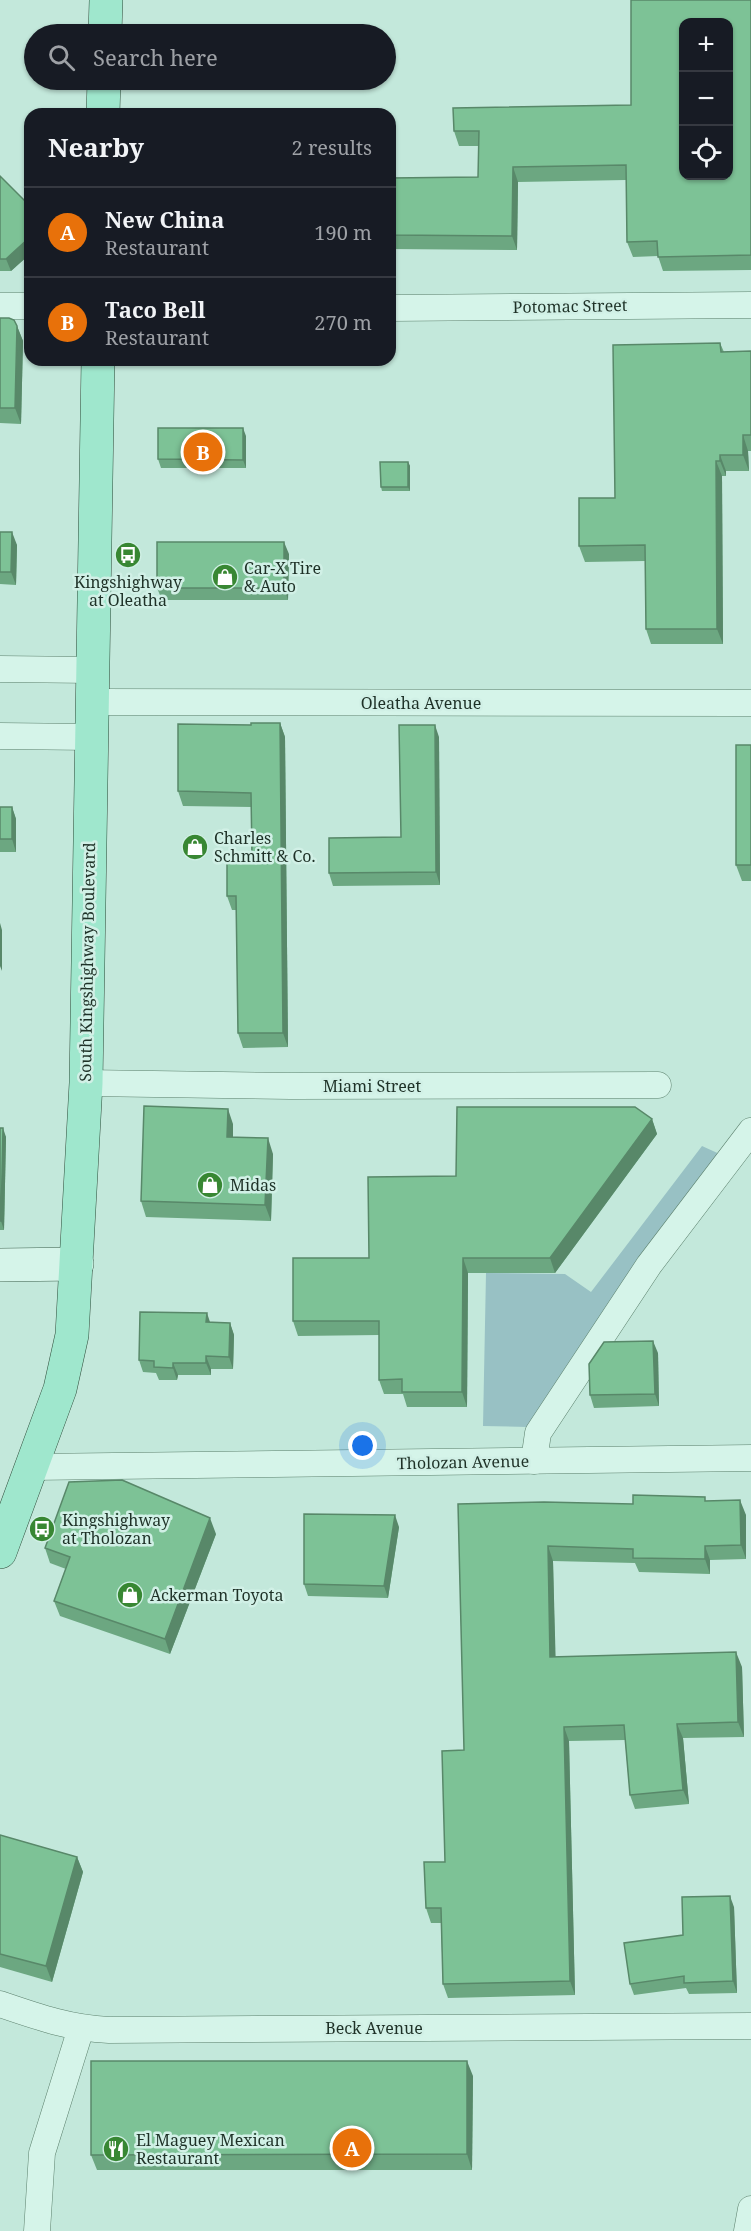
<!DOCTYPE html>
<meta charset="utf-8">
<style>
:root{--surface:#171b24;--page:#242831;--text:#f1f3f6;--muted:#9ea1a6;--line:#363941;--accent:#388733}
body{margin:0;font-family:"Noto Serif",serif;background:var(--page);color:var(--text)}
.controls{position:absolute;right:18px;top:18px;display:grid;overflow:hidden;border-radius:12px;box-shadow:0 2px 4px #0004}
.controls button{width:54px;height:54px;display:grid;place-items:center;padding:0;border:0;border-bottom:2px solid var(--line);background:var(--surface);color:var(--text);font:30px sans-serif}
.you{position:absolute;left:363px;top:1446px;width:21px;height:21px;margin:-15px;border:4px solid #fff;border-radius:50%;background:#1a73e8;box-shadow:0 0 0 9px #1a73e833}
.badge{display:grid;place-items:center;width:39px;height:39px;border-radius:50%;background:var(--accent);color:#fff;font-size:20px;font-weight:700}
.pin{position:absolute;translate:-50% -50%;border:3px solid #fff;box-shadow:0 2px 6px #0006}
.list{margin:0;padding:0;list-style:none}
h2{display:flex;justify-content:space-between;align-items:center;height:78px;margin:0;padding:0 24px;font-size:26px}
h2 small{font-size:20px;font-weight:400;color:var(--muted)}
.list li{display:grid;grid-template-columns:39px 1fr auto;gap:18px;align-items:center;box-sizing:border-box;height:90px;padding:0 24px;border-top:2px solid var(--line)}
.list b{display:block;font-size:22px;white-space:nowrap}
.list p{margin:0;font-size:20px;white-space:nowrap;color:var(--muted)}
.list em{font-size:20px;font-style:normal;color:var(--muted)}
.icon{flex:none;width:33px;height:33px;fill:none;stroke:currentColor;stroke-width:2;stroke-linecap:round;stroke-linejoin:round}
.map{position:relative;flex:none;width:751px;height:2231px;overflow:hidden}
.search{position:absolute;background:var(--surface);box-shadow:0 2px 4px #0004;left:24px;top:24px;width:372px;height:66px;display:flex;align-items:center;gap:15px;box-sizing:border-box;padding:0 21px;border-radius:33px;color:var(--muted);font-size:22px}
.panel{position:absolute;background:var(--surface);box-shadow:0 2px 4px #0004;left:24px;top:108px;width:372px;height:258px;border-radius:18px}
.map>svg:first-child{display:block}
</style>
<div class="map">
<svg width="751" height="2231" viewBox="0 0 751 2231">
<rect width="100%" height="100%" fill="#c3e8db"/>
<path fill="#98c1c4" d="M702,1146L724,1156L528,1427L483,1426L486,1273L565,1274L591,1292Z"/>
<g fill="none" stroke-linecap="round" stroke-linejoin="round">
<g stroke="#5c806d" stroke-width="27">
<g id="street">
<path d="M0,306H30"/>
<path d="M390,308L751,305"/>
<path d="M0,669L92,670"/>
<path d="M92,702L751,703"/>
<path d="M0,736L91,737"/>
<path d="M86,1083L291,1086L658,1085"/>
<path d="M534,1461L538,1433L649,1265L751,1131"/>
<path d="M32,1467L751,1458"/>
<path d="M0,2004C38,2017 69,2028 109,2030L751,2026"/>
<path d="M37,2231L42,2153L81,2028"/>
<path d="M747,2231L751,2209"/>
</g>
</g>
<g stroke="#3f624f" stroke-width="34">
<path id="secondary" d="M0,1265L77,1264"/>
</g>
<g stroke="#304e3c" stroke-width="34">
<g id="primary">
<path d="M105,34L106,0"/>
<path d="M103,114L104,80"/>
<path d="M0,1552L60,1389L72,1335L86,1083L98,360"/>
</g>
</g>
<use href="#street" stroke="#d5f4e9" stroke-width="26"/>
<use href="#secondary" stroke="#d5f4e9" stroke-width="33"/>
<use href="#primary" stroke="#9fe7cd" stroke-width="33"/>
</g>
<g fill="#6ca781">
<path d="M751,0V270L663,271L658,256L633,257L627,242L626,180L518,182L517,250L390,249V178L478,177L479,146H459L454,131L631,105Z"/>
<path d="M0,176L30,206V254L11,271H0Z"/>
<path d="M0,318L17,326L23,341L21,424L0,423Z"/>
<path d="M720,343L724,352L751,351V451H748L749,471H726V476H722L723,644H651L646,629L645,561L585,562L579,546L615,498Z"/>
<path d="M153,360H226V366L155,365Z"/>
<path d="M246,436V468H161L158,459Z"/>
<path d="M408,462L410,466V491H382L381,487Z"/>
<path d="M0,532L17,545L16,585L0,584Z"/>
<path d="M289,554L288,600H162L157,588Z"/>
<path d="M280,723L285,737L288,1047L243,1048L238,1033L236,910H232L227,896L252,857V807L183,806L178,791L251,725Z"/>
<path d="M439,737L440,885L333,886L329,873L401,837Z"/>
<path d="M751,745V881H742L736,865Z"/>
<path d="M0,807H12L16,819V852H0Z"/>
<path d="M652,1119L657,1134L555,1273H468L467,1407H407L403,1394H384L379,1380V1335L298,1336L293,1321L369,1258L456,1176Z"/>
<path d="M233,1124V1137L273,1154L271,1221L146,1217L141,1201Z"/>
<path d="M0,1128L6,1137L4,1230H0Z"/>
<path d="M210,1323H230L234,1335L233,1369H211V1375H178L177,1380H159L156,1373L143,1372L139,1360Z"/>
<path d="M658,1353L659,1406L594,1408L590,1395Z"/>
<path d="M706,1501L746,1515V1559L710,1560V1574L639,1572L635,1563L553,1561L555,1657L742,1667L744,1737L683,1738L689,1804L635,1809L630,1795L625,1740L569,1741L575,1995L448,1998L443,1984L441,1923H431L426,1908L445,1862L464,1750L458,1504H633Z"/>
<path d="M399,1527L388,1598L308,1596L304,1584Z"/>
<path d="M216,1534L170,1654L60,1616L54,1601L66,1569L50,1563L45,1548Z"/>
<path d="M0,1835L77,1857L83,1872L52,1982L0,1967Z"/>
<path d="M734,1907L737,1993L689,1994L686,1988L634,1995L630,1984Z"/>
<path d="M473,2076L472,2170H97L91,2155Z"/>
</g>
<g fill="#588869">
<path d="M513,167L518,182L517,250L512,236Z"/>
<path d="M30,237V254L11,271L6,259Z"/>
<path d="M17,326L23,341L21,424L15,408Z"/>
<path d="M243,428L246,436V468L243,460Z"/>
<path d="M743,435L748,451L749,471L743,455Z"/>
<path d="M720,455L726,471V476L720,461Z"/>
<path d="M716,461L722,476L723,644L717,629Z"/>
<path d="M408,462L410,466V491L408,487Z"/>
<path d="M12,532L17,545L16,585L11,572Z"/>
<path d="M284,542L289,554L288,600L284,588Z"/>
<path d="M280,723L285,737L288,1047L283,1033Z"/>
<path d="M435,725L439,737L440,885L436,872Z"/>
<path d="M12,807L16,819V852L12,839Z"/>
<path d="M0,923L2,930V971L0,966Z"/>
<path d="M228,1109L233,1124V1152L227,1137Z"/>
<path d="M652,1119L657,1134L555,1273L550,1258Z"/>
<path d="M3,1128L6,1137L4,1230L1,1221Z"/>
<path d="M268,1138L273,1154L271,1221L265,1205Z"/>
<path d="M463,1258L468,1273L467,1407L462,1392Z"/>
<path d="M207,1313L211,1325L206,1322Z"/>
<path d="M230,1323L234,1335L233,1369L229,1357Z"/>
<path d="M653,1341L658,1353L659,1406L655,1394Z"/>
<path d="M206,1356L211,1369V1375L206,1363Z"/>
<path d="M173,1363L178,1375L177,1380L173,1368Z"/>
<path d="M740,1500L746,1515V1559L741,1545Z"/>
<path d="M395,1515L399,1527L388,1598L384,1586Z"/>
<path d="M210,1518L216,1534L170,1654L165,1639Z"/>
<path d="M548,1546L553,1561L556,1672L550,1657Z"/>
<path d="M705,1546L710,1560V1574L705,1559Z"/>
<path d="M736,1652L742,1667L744,1737L738,1722Z"/>
<path d="M677,1724L683,1738L689,1804L683,1790Z"/>
<path d="M564,1727L569,1741L575,1995L570,1981Z"/>
<path d="M77,1857L83,1872L52,1982L46,1966Z"/>
<path d="M730,1896L734,1907L737,1993L733,1981Z"/>
<path d="M467,2061L473,2076L472,2170L467,2154Z"/>
</g>
<g fill="#7dc296" stroke="#588869" stroke-width="1.5" fill-rule="evenodd">
<path d="M631,0H751V255L658,257L657,241L627,242L626,165L513,167L512,236L390,235V178L478,177L479,131H454L453,108L631,105ZM684,22H729V176H684Z"/>
<path d="M0,176L30,206V237L6,259H0Z"/>
<path d="M0,318H9L14,320L17,326L15,408H0Z"/>
<path d="M720,343L721,352L751,351V435H743V455H720V461H716L717,629H646L645,545L579,546V498H615L613,345Z"/>
<path d="M158,428H243V460L158,459Z"/>
<path d="M380,462H408V487H381Z"/>
<path d="M0,532H12L11,572H0Z"/>
<rect x="157" y="542" width="127" height="46"/>
<path d="M251,723H280L283,1033H238L236,896H227V858L252,857L251,793L178,791V724L251,725Z"/>
<path d="M399,725H435L436,872L329,873V838L401,837Z"/>
<rect x="736" y="745" width="15" height="120"/>
<rect x="0" y="807" width="12" height="32"/>
<path d="M144,1106L228,1109L227,1137L268,1138L265,1205L141,1201Z"/>
<path d="M457,1107H635L652,1119L550,1258H463L462,1392H402V1379L379,1380V1321H293V1258H369L368,1177L456,1176Z"/>
<path d="M0,1128H3L1,1221H0Z"/>
<path d="M140,1312L207,1313L206,1322L230,1323L229,1357L206,1356V1363H173V1368L154,1367V1361L139,1360Z"/>
<path d="M653,1341L655,1394L590,1395L589,1364L604,1342Z"/>
<path d="M122,1480L210,1518L165,1639L54,1601L70,1557L45,1548L69,1482Z"/>
<path d="M633,1495L705,1497V1501L740,1500L741,1545L705,1546V1559L633,1558V1549L548,1546L550,1657L736,1652L738,1722L677,1724L683,1790L630,1795L624,1725L564,1727L570,1981L443,1984L441,1908H426L424,1862H445L442,1751L464,1750L458,1504L544,1502L633,1504Z"/>
<path d="M304,1514L395,1515L384,1586L304,1584Z"/>
<path d="M0,1835L77,1857L46,1966L0,1954Z"/>
<path d="M730,1896L733,1981L684,1983V1976L630,1984L624,1943L683,1935L682,1897Z"/>
<path d="M91,2061H467V2154L91,2155Z"/>
</g>
<defs>
<g id="bus-disc" transform="scale(1.35)"><circle r="9.5" fill="#388733" stroke="#d1f0e6"/><path d="M-5-6H5V4H4V6H2V4H-2V6H-4V4H-5ZM-3.5-4V0h7V-4ZM-3.5 1.2v1.5H-2V1.2ZM2 1.2v1.5H3.5V1.2Z" fill="#fff"/></g>
<g id="shop-disc" transform="scale(1.35)"><circle r="9.5" fill="#388733" stroke="#d1f0e6"/><path d="M-5-2.5h2.3a2.7 3.5 0 0 1 5.4 0H5L5.5 6h-11ZM-1.5-2.5h3a1.5 2.3 0 0 0-3 0Z" fill="#fff"/></g>
<g id="restaurant-disc" transform="scale(1.35)"><circle r="9.5" fill="#388733" stroke="#d1f0e6"/><path d="M-5-6h1v4h1v-4h1v4h1v-4h1v5L-1.5 .5V6h-2V.5L-5-1ZM5-6V6H3V1.5H1.5Q1.5-4 5-6Z" fill="#fff"/></g>
</defs>
<g fill-rule="evenodd">
<use href="#bus-disc" x="128" y="555"/>
<use href="#shop-disc" x="225" y="577"/>
<use href="#shop-disc" x="195" y="847"/>
<use href="#shop-disc" x="210" y="1185"/>
<use href="#bus-disc" x="42" y="1529"/>
<use href="#shop-disc" x="130" y="1595"/>
<use href="#restaurant-disc" x="116" y="2149"/>
</g>
<g text-anchor="middle" stroke-width="5" stroke-linejoin="round" paint-order="stroke">
<g font-size="16" fill="#1e3127" stroke="#d1f0e6">
<text transform="translate(570 306) rotate(-1)" y="6">Potomac Street</text>
<text x="421" y="709">Oleatha Avenue</text>
<text transform="translate(87 962) rotate(-89)" y="6">South Kingshighway Boulevard</text>
<text x="372" y="1092">Miami Street</text>
<text transform="translate(463 1462) rotate(-1)" y="6">Tholozan Avenue</text>
<text x="374" y="2034">Beck Avenue</text>
</g>
<g font-size="16" fill="#1e3127" stroke="#d1f0e6" text-anchor="start">
<text x="244" y="574">Car-X Tire<tspan x="244" dy="18">&amp; Auto</tspan></text>
<text x="128" y="588" text-anchor="middle">Kingshighway<tspan x="128" dy="18">at Oleatha</tspan></text>
<text x="214" y="844">Charles<tspan x="214" dy="18">Schmitt &amp; Co.</tspan></text>
<text x="230" y="1191">Midas</text>
<text x="62" y="1526">Kingshighway<tspan x="62" dy="18">at Tholozan</tspan></text>
<text x="150" y="1601">Ackerman Toyota</text>
<text x="136" y="2146">El Maguey Mexican<tspan x="136" dy="18">Restaurant</tspan></text>
</g>
</g>
</svg>
<div class="controls">
<button>+</button>
<button>−</button>
<button><svg class="icon" aria-label="locate" viewBox="0 0 24 24"><circle cx="12" cy="12" r="6"/><path d="M12 2v4M12 18v4M2 12h4M18 12h4"/></svg></button>
</div>
<div class="you"></div>
<div class="pin badge" style="left:352px;top:2148px;background:#e8710a">A</div>
<div class="pin badge" style="left:203px;top:452px;background:#e8710a">B</div>
<div class="search"><svg class="icon" aria-label="search" viewBox="0 0 24 24"><circle cx="10" cy="10" r="6"/><path d="M15 15l6 6"/></svg>Search here</div>
<section class="panel">
<h2>Nearby<small>2 results</small></h2>
<ul class="list">
<li><span class="badge" style="background:#e8710a">A</span><div><b>New China</b><p>Restaurant</p></div><em>190 m</em></li>
<li><span class="badge" style="background:#e8710a">B</span><div><b>Taco Bell</b><p>Restaurant</p></div><em>270 m</em></li>
</ul>
</section>
</div>
